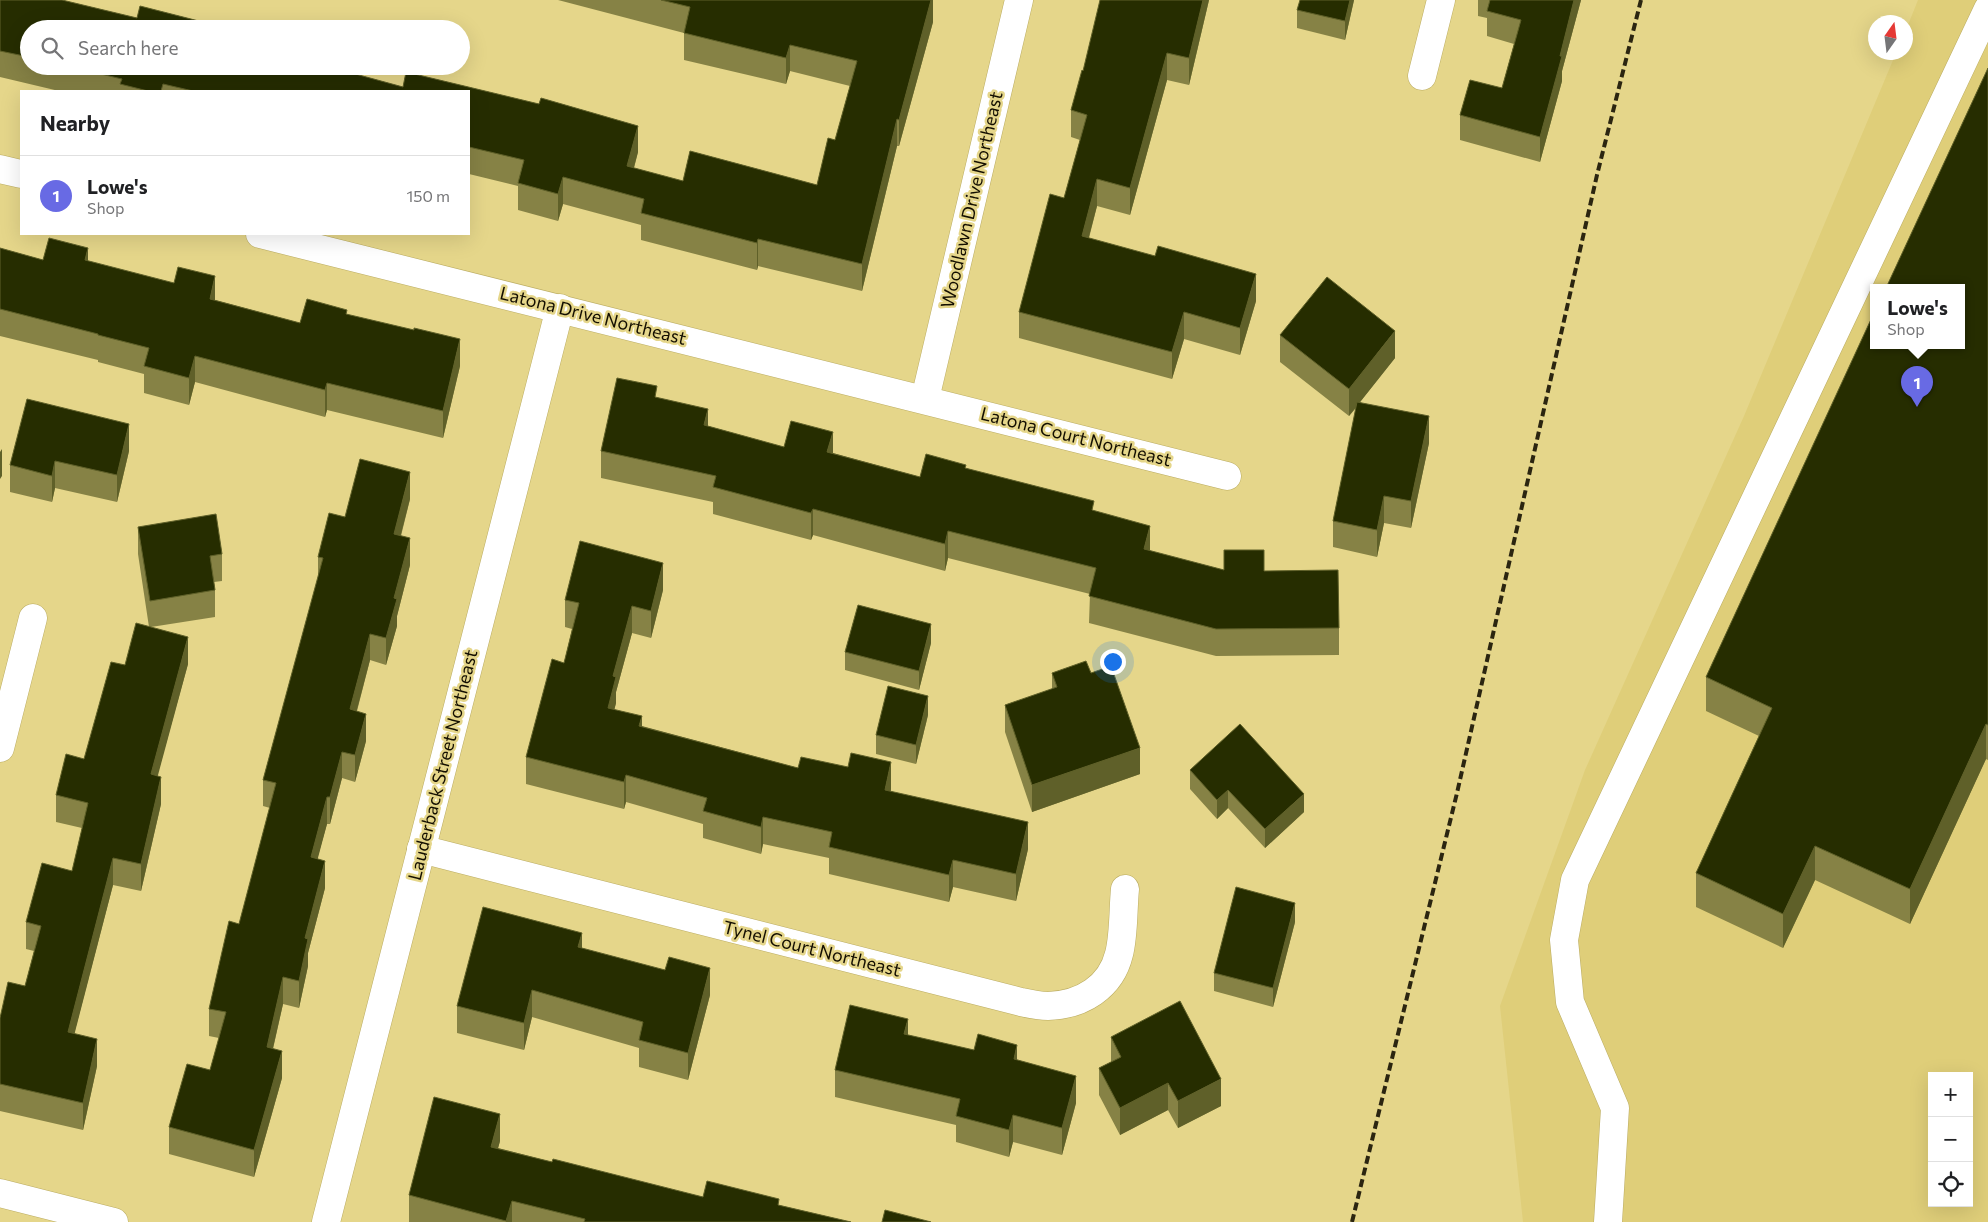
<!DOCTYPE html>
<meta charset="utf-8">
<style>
:root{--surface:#fff;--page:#f6f6f6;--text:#202124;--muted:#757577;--line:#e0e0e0;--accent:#686ae4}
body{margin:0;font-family:Commissioner,sans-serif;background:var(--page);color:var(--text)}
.controls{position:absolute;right:15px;bottom:15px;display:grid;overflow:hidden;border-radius:0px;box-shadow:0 5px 20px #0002}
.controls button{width:45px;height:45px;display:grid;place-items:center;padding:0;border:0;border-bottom:1px solid var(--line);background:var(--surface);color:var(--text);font:25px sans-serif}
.compass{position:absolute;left:1868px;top:15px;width:45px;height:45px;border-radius:50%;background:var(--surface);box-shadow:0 5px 20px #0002;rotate:14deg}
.you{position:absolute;left:1112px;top:661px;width:18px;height:18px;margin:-12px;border:4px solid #fff;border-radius:50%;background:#1a73e8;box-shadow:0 0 0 8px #1a73e833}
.badge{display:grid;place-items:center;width:32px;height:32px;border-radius:50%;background:var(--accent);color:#fff;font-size:16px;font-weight:700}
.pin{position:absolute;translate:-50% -41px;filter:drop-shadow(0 1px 2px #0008)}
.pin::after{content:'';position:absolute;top:26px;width:18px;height:15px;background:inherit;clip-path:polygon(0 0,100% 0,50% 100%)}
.popup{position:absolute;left:1870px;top:284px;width:95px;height:65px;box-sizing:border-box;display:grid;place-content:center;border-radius:0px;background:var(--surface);filter:drop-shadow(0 1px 4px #0005);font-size:16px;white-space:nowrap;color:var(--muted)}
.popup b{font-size:19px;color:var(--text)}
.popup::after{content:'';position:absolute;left:50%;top:100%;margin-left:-10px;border:10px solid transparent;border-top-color:var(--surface)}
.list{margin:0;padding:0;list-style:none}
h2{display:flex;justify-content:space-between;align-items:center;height:65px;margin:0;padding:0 20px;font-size:21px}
h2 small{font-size:16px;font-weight:400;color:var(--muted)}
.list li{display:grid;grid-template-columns:32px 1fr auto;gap:15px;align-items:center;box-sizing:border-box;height:80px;padding:0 20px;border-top:1px solid var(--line)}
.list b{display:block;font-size:19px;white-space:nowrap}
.list p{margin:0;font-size:16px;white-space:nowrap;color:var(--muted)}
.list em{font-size:16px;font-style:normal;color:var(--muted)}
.icon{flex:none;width:28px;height:28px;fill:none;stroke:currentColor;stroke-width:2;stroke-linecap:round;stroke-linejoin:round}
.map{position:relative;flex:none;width:1988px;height:1222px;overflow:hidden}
.search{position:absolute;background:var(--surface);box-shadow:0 5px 20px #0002;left:20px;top:20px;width:450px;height:55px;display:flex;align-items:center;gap:12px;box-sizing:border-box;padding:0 18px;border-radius:28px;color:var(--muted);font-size:19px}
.panel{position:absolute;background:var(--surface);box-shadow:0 5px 20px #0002;left:20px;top:90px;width:450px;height:145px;border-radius:0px}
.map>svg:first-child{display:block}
</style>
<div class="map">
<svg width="1988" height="1222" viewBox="0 0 1988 1222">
<rect width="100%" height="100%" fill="#e5d68a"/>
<path fill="#dfce79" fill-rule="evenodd" d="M1918,0H1988V1222H1523L1500,1006L1585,770L1744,416L1896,53L1906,52V30ZM1873,288H1961V346H1873ZM1932,1076H1969V1203H1932Z"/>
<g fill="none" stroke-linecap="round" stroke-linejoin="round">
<g stroke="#bbac61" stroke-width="29">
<g id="minor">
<path d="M1422,76L1441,0"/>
<path d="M0,169L21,174"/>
<path d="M260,234L1227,476"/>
<path d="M925,399L1019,0"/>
<path d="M0,748L33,618"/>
<path d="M421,849L1021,1002C1030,1004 1039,1006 1048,1006C1082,1005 1111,987 1119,954C1124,935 1123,909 1125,889"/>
<path d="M0,1193L114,1222"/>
<path d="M326,1222L560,308"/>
<path d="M1608,1222L1615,1108L1570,1002L1564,940L1575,880L1988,9"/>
</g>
</g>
<use href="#minor" stroke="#fff" stroke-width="28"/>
<path stroke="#2b2510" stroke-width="4" stroke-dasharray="8 4" stroke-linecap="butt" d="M1352,1222L1457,793L1597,175L1641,0"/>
</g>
<g fill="#868245">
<path d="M0,0H62L137,18L140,6L230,29H29V66H326L403,87L406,72L539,104L541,98L638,126V152L634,168L683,181L690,151L817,185L828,138L835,140L850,86L790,71L786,84L684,60V33L558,0H933V22L899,146H897L862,291L758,266L757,270L641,240V225L563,204L558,221L518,210V186L469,174V91H59L0,77Z"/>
<path d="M1209,0L1189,85L1167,80L1130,215L1097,206L1089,238L1256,301L1240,355L1184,339L1172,379L1019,338V312L1064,198L1080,140L1071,137V110L1083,71Z"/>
<path d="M1354,0L1345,40L1297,28V10Z"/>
<path d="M1478,0H1581L1562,71V81L1540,162L1460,140V115L1502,88L1514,44L1487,36V18L1478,16Z"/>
<path d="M1988,68V760L1986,759L1910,924L1815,880L1783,948L1696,907V873L1759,736L1706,711V677Z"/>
<path d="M0,248L43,260L88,261L215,300L300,323L347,314L460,366L443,438L327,410L325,417L195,382L189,405L144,393V374L98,362V360L0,336Z"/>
<path d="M1280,335L1395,358L1360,402L1429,443L1411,528L1384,523L1377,557L1333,547V521L1356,408L1349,416L1280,362Z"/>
<path d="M657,397L708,426L784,447L833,453L920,477L966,468L1094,511L1150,551L1224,570L1264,571L1339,628V655L1216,656L1089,623L1090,594L948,558L945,571L813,535L811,540L713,514V502L601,478V451Z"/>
<path d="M129,451L117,502L55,488L52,502L10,492V465Z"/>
<path d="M410,499L401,536L410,565L397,616V626L386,665L370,660L357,711L366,741L355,782L342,778L330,824H327L317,859L325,888L308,953V966L299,1008L283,1004L273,1049L282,1078L254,1177L169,1154V1127L210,1070L219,1038L209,1036V1009L239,924L270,808L263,806V780L318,578V557L345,517Z"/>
<path d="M138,527L222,554V581L214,582L215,590V617L151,627L188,664L157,776L161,804L141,891L113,885L74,1034L97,1066L83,1130L0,1111V1018L25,986L34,951L26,949V922L72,871L82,828L56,822V795L84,759L125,665L149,627L138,554Z"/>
<path d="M663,590L651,638L632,633L616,692V703L614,710L642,726L798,768L891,789V791L1028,849L1016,901L953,887L949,902L829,874V858L763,844L761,854L703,838V824L626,802L624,809L526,784V757L564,663L572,629L565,627V600Z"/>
<path d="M931,643L919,690L845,670V652Z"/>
<path d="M1052,673H1091L1140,774L1032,812L1005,732V705L1052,689Z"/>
<path d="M928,715L916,764L876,754V735Z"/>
<path d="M1190,770L1304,812L1265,848L1228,808L1217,819L1190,789Z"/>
<path d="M1295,922L1273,1007L1214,991V973Z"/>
<path d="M582,948L710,995L688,1080L639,1067V1048L532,1017L524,1050L457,1033V1006Z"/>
<path d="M908,1035L1017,1060L1076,1103L1062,1155L1013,1142L1009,1157L956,1142V1125L835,1097V1070Z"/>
<path d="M1111,1037L1221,1106L1178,1128L1168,1110L1120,1135L1099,1095V1068L1111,1062Z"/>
<path d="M500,1141L498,1148L552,1162L703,1197L779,1205L851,1222H409V1195Z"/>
</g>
<g fill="#5f6029">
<path d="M931,0H933V22L899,146V120Z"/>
<path d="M1203,0H1209L1189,85V58Z"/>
<path d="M1350,0H1354L1345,40V21Z"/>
<path d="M1574,0H1581L1562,71V81L1540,162V137Z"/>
<path d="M790,45V71L786,84V58Z"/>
<path d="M1167,53V80L1130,215V188Z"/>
<path d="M897,119V146L862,291V264Z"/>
<path d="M638,126V152L627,193V166Z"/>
<path d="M563,177V204L558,221V194Z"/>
<path d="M1097,179V206L1082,263V236Z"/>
<path d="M758,239V266L757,270V243Z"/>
<path d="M88,248V275L85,260Z"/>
<path d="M1256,274V301L1240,355V328Z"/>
<path d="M215,276V303L210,299Z"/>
<path d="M1184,312V339L1172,379V352Z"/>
<path d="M1395,331V358L1349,416V389Z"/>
<path d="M460,339V366L443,438V411Z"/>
<path d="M195,356V382L189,405V378Z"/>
<path d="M327,383V410L325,417V390Z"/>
<path d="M708,409V436L704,425Z"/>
<path d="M1429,416V443L1411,528V501Z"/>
<path d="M129,424V451L117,502V475Z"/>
<path d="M833,432V458L827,452Z"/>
<path d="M2,449V476L0,479V452Z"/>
<path d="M55,461V488L52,502V476Z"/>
<path d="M410,472V499L394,561V534Z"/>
<path d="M1384,496V523L1377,557V530Z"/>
<path d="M813,509V535L811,540V513Z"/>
<path d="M1150,526V553L1144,549Z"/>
<path d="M948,531V558L945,571V544Z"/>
<path d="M410,538V565L397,616V626L386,665V638L394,598Z"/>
<path d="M663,563V590L651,638V611Z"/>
<path d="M632,606V633L616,692V703L608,735V708L613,676Z"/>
<path d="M931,624V643L919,690V671Z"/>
<path d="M370,634V660L350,736V709Z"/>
<path d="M188,637V664L151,801V774Z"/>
<path d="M928,696V715L916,764V745Z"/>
<path d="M366,714V741L355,782V755Z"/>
<path d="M642,716V743L639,726Z"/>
<path d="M1986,724V759L1910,924V889Z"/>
<path d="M1140,748V774L1032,812V785Z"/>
<path d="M342,752V778L330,824V797Z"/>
<path d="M891,762V789L885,817V790Z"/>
<path d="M626,775V802L624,809V782Z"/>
<path d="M161,777V804L141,891V864Z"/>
<path d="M1228,790V808L1217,819V800Z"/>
<path d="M1304,794V812L1265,848V829Z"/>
<path d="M327,797V824L311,884V857Z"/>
<path d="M763,817V844L761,854V827Z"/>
<path d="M1028,822V849L1016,901V874Z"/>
<path d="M1815,846V880L1783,948V914Z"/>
<path d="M113,858V885L68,1059V1032Z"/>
<path d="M953,860V887L949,902V875Z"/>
<path d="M325,861V888L308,953V966L299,1008V981L305,938Z"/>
<path d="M1295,903V922L1273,1007V988Z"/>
<path d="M582,933V959L578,947Z"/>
<path d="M710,968V995L688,1080V1053Z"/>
<path d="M283,977V1004L267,1074V1047Z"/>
<path d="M532,990V1017L524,1050V1023Z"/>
<path d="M908,1019V1046L904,1034Z"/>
<path d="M97,1039V1066L83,1130V1103Z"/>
<path d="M1017,1045V1072L1014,1059Z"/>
<path d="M282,1051V1078L254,1177V1150Z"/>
<path d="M1076,1076V1103L1062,1155V1128Z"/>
<path d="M1221,1079V1106L1178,1128V1101Z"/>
<path d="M1168,1083V1110L1120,1135V1108Z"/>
<path d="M500,1114V1141L491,1174V1147Z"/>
<path d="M1013,1115V1142L1009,1157V1130Z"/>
<path d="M512,1201V1222H506V1221Z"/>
</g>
<g fill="#262d00" stroke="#5f6029">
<path d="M0,0H62L137,18L140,6L230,29H29V57L0,51Z"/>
<path d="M661,0H931L899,120L897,119L862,264L758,239L757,243L641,213L644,199L563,177L558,194L518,183L524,160L469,147V91H193L163,84L161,91H148L120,84L122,79L67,66H326L403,87L406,72L539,104L541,98L638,126L627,166L683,181L690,151L817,185L828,138L835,140L857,61L790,45L786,58L684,33L690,7Z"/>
<path d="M1100,0H1203L1189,58L1167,53L1130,188L1097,179L1082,236L1155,256L1158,246L1256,274L1240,328L1184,312L1172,352L1019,312L1050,194L1064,198L1087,115L1071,110L1082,70L1083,71Z"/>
<path d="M1300,0H1350L1345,21L1297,10Z"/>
<path d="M1490,0H1574L1560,56H1562L1540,137L1460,115L1470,80L1502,88L1521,20L1487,11Z"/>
<path d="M1988,68V725L1986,724L1910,889L1815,846L1783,914L1696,873L1772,708L1706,677L1873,315V346H1961V288H1886Z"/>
<path d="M49,238L88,248L85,260L174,283L178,267L215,276L210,299L300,323L307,299L347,310L346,314L414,330V328L460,339L443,411L327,383L325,390L195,356L189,378L144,366L149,348L98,335V334L0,309V248L43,260Z"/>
<path d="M1327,277L1395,331L1349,389L1280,335Z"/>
<path d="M617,378L657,386L655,397L708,409L704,425L784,447L791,421L833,432L827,452L920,477L926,454L966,465L965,468L1094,501L1092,510L1150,526L1144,549L1224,570V550H1264V571L1338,570L1339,628L1216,629L1089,596L1096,568L948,531L945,544L813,509L811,513L713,487L716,476L601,451Z"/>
<path d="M27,399L129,424L117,475L55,461L52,476L10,465Z"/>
<path d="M1357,402L1429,416L1411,501L1384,496L1377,530L1333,521Z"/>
<path d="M360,459L410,472L394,534L410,538L394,598L397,599L386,638L370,634L350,709L366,714L355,755L342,752L330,797H327L311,857L325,861L305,938L308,939L299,981L283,977L267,1047L282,1051L254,1150L169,1127L187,1064L210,1070L226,1012L209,1009L229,921L239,924L276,783L263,780L323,558L318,557L329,513L345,517Z"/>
<path d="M216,514L222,554L210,556L215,590L150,601L138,527Z"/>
<path d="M580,541L663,563L651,611L632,606L613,676L616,677L608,708L642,716L639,726L798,768L801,757L848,767L851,753L891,762L885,790L1028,822L1016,874L953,860L949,875L829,847L832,832L763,817L761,827L703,811L707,798L626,775L624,782L526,757L552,659L564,663L579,603L565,600Z"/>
<path d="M858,605L931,624L919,671L845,652Z"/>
<path d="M136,623L188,637L151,774L161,777L141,864L113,858L68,1032L97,1039L83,1103L0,1084V1018L8,982L25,986L41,926L26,922L42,863L72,871L88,803L56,795L66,754L84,759L111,662L125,665Z"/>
<path d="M1086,661L1091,673L1111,666L1140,748L1032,785L1005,705L1057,687L1052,673Z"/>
<path d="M888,686L928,696L916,745L876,735Z"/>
<path d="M1240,724L1304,794L1265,829L1228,790L1217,800L1190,770Z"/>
<path d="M1236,887L1295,903L1273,988L1214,973Z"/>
<path d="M483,907L582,933L578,947L665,970L669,957L710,968L688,1053L639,1040L643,1022L532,990L524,1023L457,1006Z"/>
<path d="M1180,1001L1221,1079L1178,1101L1168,1083L1120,1108L1099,1068L1121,1057L1111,1037Z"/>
<path d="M850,1005L908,1019L904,1034L974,1050L978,1034L1017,1045L1014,1059L1076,1076L1062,1128L1013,1115L1009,1130L956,1116L960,1099L835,1070Z"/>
<path d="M434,1097L500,1114L491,1147L552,1162L553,1159L703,1197L707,1181L779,1199L778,1205L851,1222H584L585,1219L512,1201L506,1221L409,1195Z"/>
<path d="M885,1210L931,1222H882Z"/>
</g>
<g text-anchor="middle" stroke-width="5" stroke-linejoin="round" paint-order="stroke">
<g font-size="18" fill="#130e00" stroke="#e5d68a">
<text transform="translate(972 200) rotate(-77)" y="6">Woodlawn Drive Northeast</text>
<text transform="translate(593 316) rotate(14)" y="6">Latona Drive Northeast</text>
<text transform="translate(1076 437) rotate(14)" y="6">Latona Court Northeast</text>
<text transform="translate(443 765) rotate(-76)" y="6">Lauderback Street Northeast</text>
<text transform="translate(812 949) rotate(14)" y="6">Tynel Court Northeast</text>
</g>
</g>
</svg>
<div class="controls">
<button>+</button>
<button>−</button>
<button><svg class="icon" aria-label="locate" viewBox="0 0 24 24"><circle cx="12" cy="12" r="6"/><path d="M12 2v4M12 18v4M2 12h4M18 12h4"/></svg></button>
</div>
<svg class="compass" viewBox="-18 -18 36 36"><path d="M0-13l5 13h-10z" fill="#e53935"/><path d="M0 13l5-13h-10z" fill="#757577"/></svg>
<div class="you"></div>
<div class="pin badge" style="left:1917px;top:407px">1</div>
<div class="popup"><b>Lowe's</b>Shop</div>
<div class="search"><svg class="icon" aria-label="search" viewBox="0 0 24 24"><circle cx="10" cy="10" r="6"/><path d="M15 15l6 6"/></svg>Search here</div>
<section class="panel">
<h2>Nearby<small></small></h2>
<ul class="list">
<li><span class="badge">1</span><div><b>Lowe's</b><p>Shop</p></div><em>150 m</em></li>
</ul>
</section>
</div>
